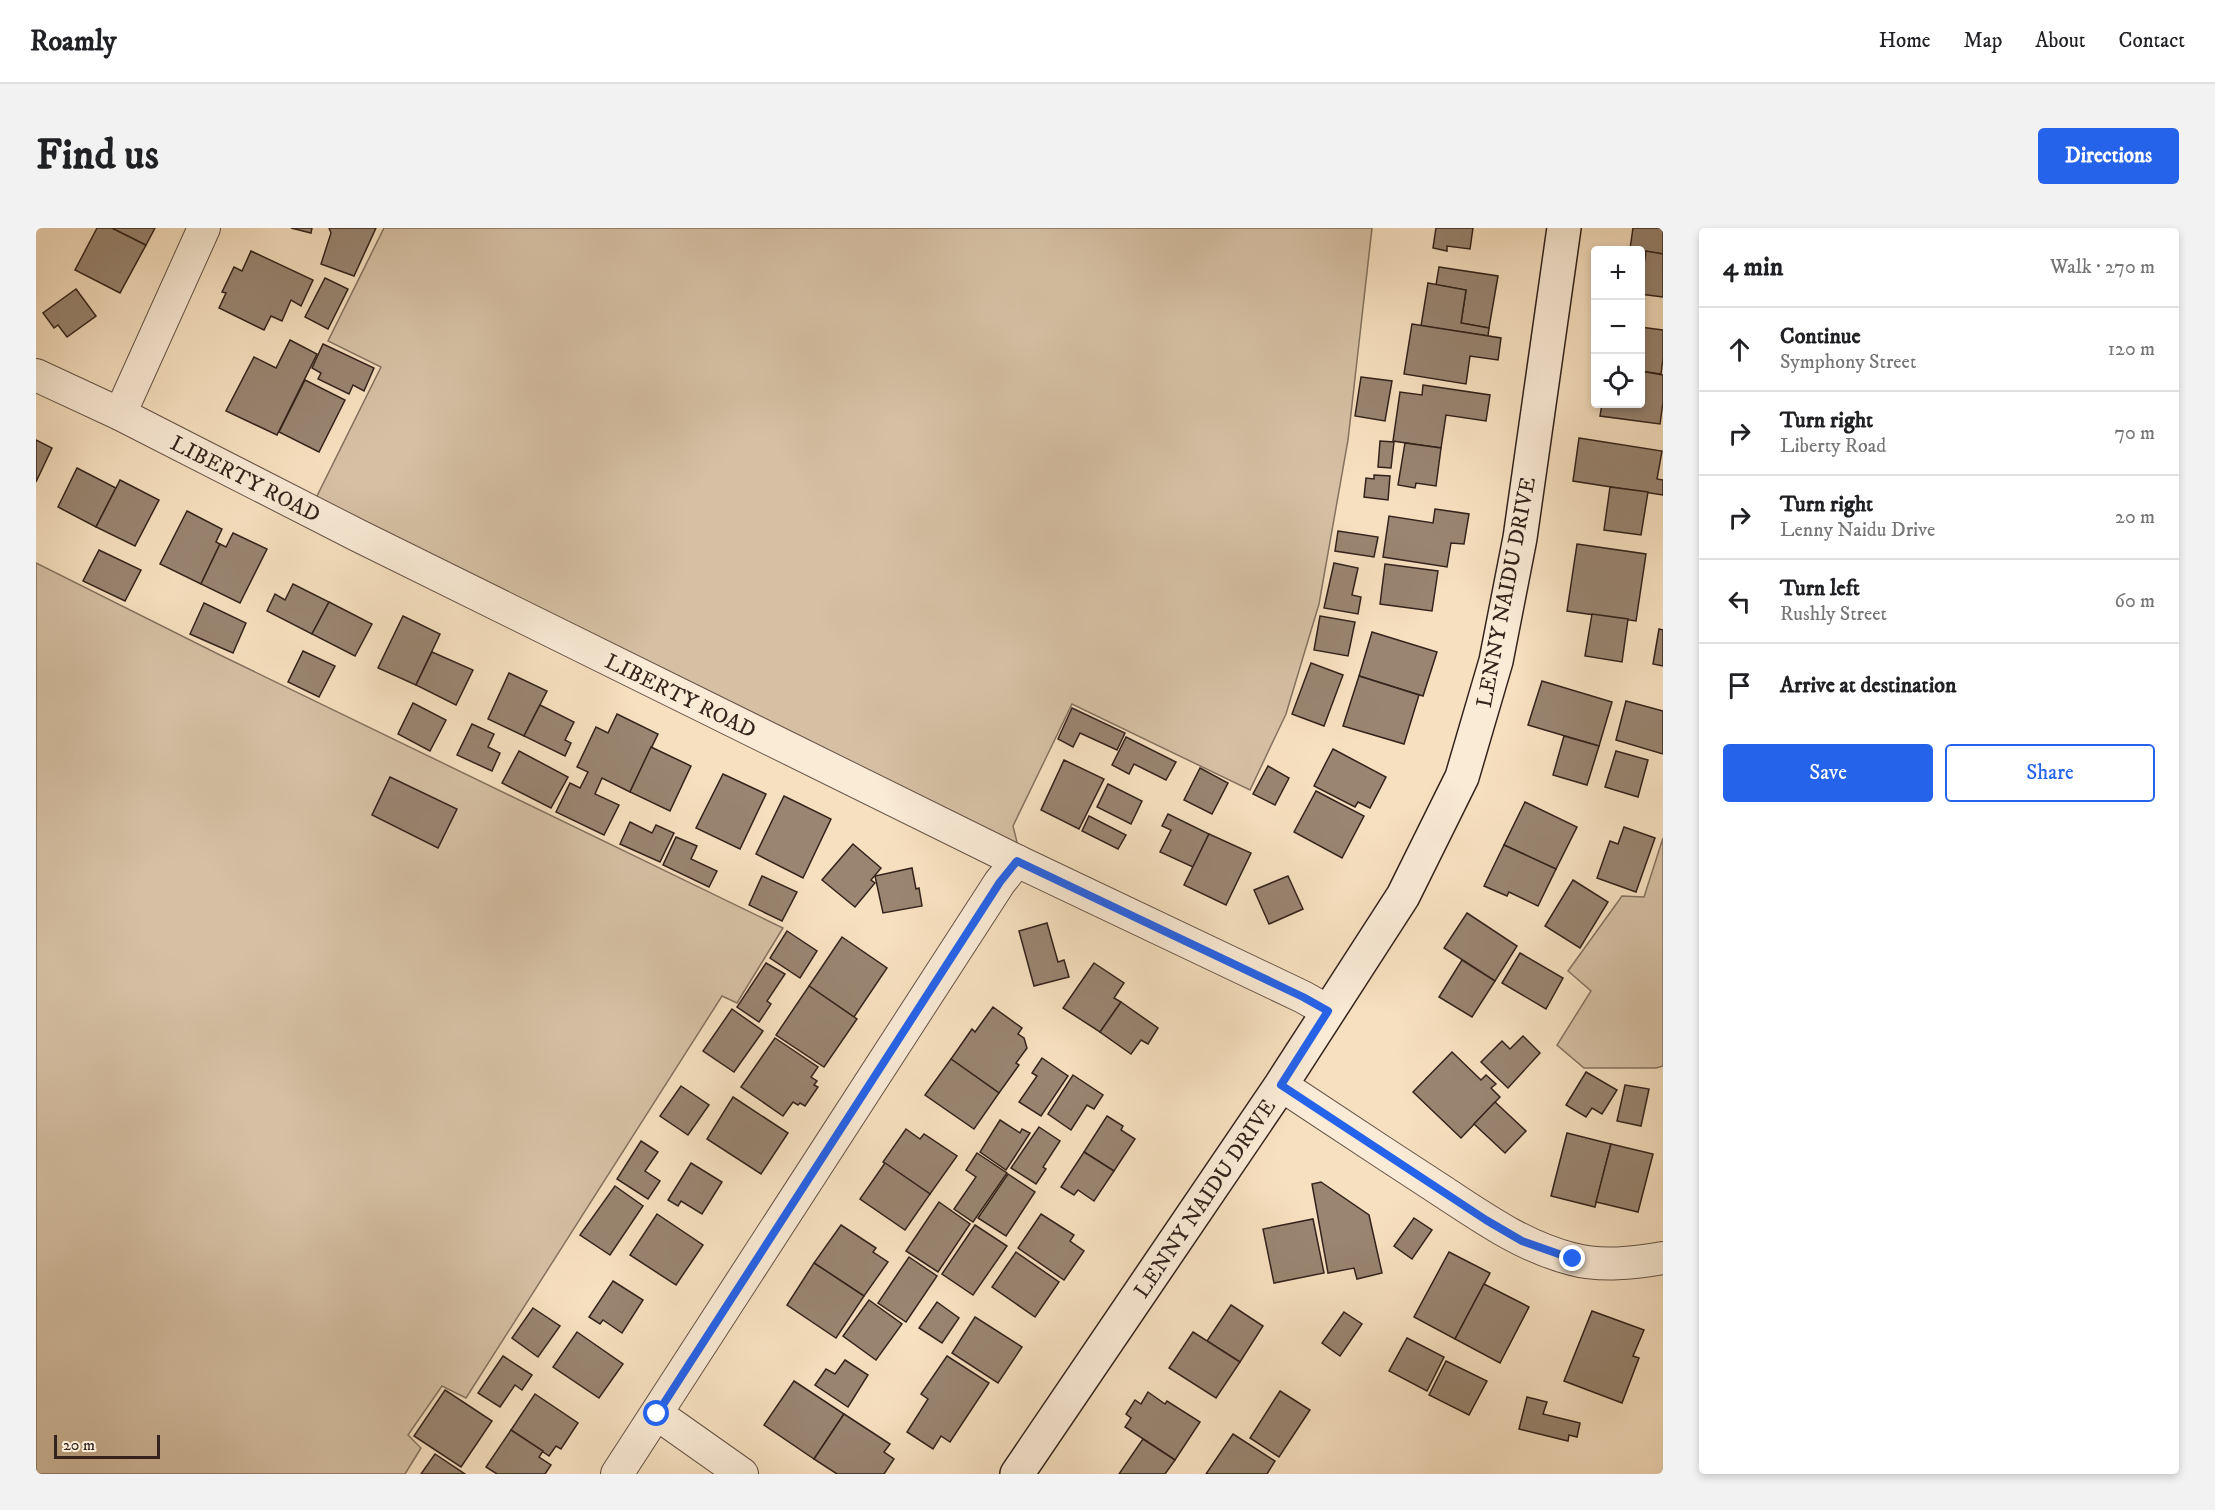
<!DOCTYPE html>
<meta charset="utf-8">
<style>
:root{--surface:#fff;--page:#f2f2f2;--text:#202124;--muted:#757577;--line:#e0e0e0;--accent:#2563eb}
body{margin:0;font-family:"IM FELL DW Pica",serif;background:var(--page);color:var(--text)}
.controls{position:absolute;right:18px;top:18px;display:grid;overflow:hidden;border-radius:6px;box-shadow:0 3px 9px #0003}
.controls button{width:54px;height:54px;display:grid;place-items:center;padding:0;border:0;border-bottom:2px solid var(--line);background:var(--surface);color:var(--text);font:30px sans-serif}
.scale{position:absolute;left:18px;bottom:15px;width:106px;box-sizing:border-box;padding-left:6px;border:3px solid #33231c;border-top:0;font-size:16px;line-height:21px;white-space:nowrap;color:#33231c;-webkit-text-stroke:4px #faebd6;paint-order:stroke}
.stop{position:absolute;width:18px;height:18px;margin:-14px;border:4px solid #2563eb;border-radius:50%;background:#fff}
.stop.end{background:#2563eb;border-color:#fff;box-shadow:0 2px 6px #0008}
.list{margin:0;padding:0;list-style:none}
h2{display:flex;justify-content:space-between;align-items:center;height:78px;margin:0;padding:0 24px;font-size:26px}
h2 small{font-size:20px;font-weight:400;color:var(--muted)}
.list li{display:grid;grid-template-columns:39px 1fr auto;gap:18px;align-items:center;box-sizing:border-box;height:84px;padding:0 24px;border-top:2px solid var(--line)}
.list b{display:block;font-size:22px;white-space:nowrap}
.list p{margin:0;font-size:20px;white-space:nowrap;color:var(--muted)}
.list em{font-size:20px;font-style:normal;color:var(--muted)}
.actions{display:flex;gap:12px;padding:18px 24px}
.actions a{flex:1;padding:14px 0;border:2px solid var(--accent);border-radius:6px;text-align:center;font-size:21px;color:var(--accent)}
.actions .main{background:var(--accent);color:#fff}
.icon{flex:none;width:33px;height:33px;fill:none;stroke:currentColor;stroke-width:2;stroke-linecap:round;stroke-linejoin:round}
.map{position:relative;flex:none;width:1627px;height:1246px;overflow:hidden;border-radius:6px}
header{display:flex;align-items:center;gap:36px;box-sizing:border-box;height:84px;padding:0 30px;background:var(--surface);border-bottom:2px solid var(--line)}
header strong{font-size:28px}
nav{display:flex;gap:33px;margin-inline-start:auto;font-size:21px}
.intro{display:flex;align-items:center;justify-content:space-between;box-sizing:border-box;height:144px;padding:0 36px}
h1{margin:0;font-size:42px}
.button{padding:15px 27px;border-radius:6px;background:var(--accent);color:#fff;font-size:21px;font-weight:700}
main{display:flex;gap:36px;padding:0 36px}
aside{flex:1;background:var(--surface);border-radius:6px;box-shadow:0 3px 9px #0003}
.map>svg:first-child{display:block}
</style>
<header>
<strong>Roamly</strong>
<nav><a>Home</a><a>Map</a><a>About</a><a>Contact</a></nav>
</header>
<div class="intro"><h1>Find us</h1><a class="button">Directions</a></div>
<main>
<div class="map">
<svg width="1627" height="1246" viewBox="0 0 1627 1246">
<rect width="100%" height="100%" fill="#f7e0c0"/>
<filter id="stains"><feTurbulence type="fractalNoise" baseFrequency=".00333" numOctaves="4"/><feColorMatrix values="0 0 0 0 .2 0 0 0 0 .09 0 0 0 0 .02 0 0 0 .5 -.17"/></filter>
<radialGradient id="worn" r=".72"><stop offset=".6" stop-color="#630" stop-opacity="0"/><stop offset="1" stop-color="#630" stop-opacity=".3"/></radialGradient>
<g fill="#d6c0a4" stroke="#847260" stroke-width="1.5">
<path d="M348,0H1336L1312,212L1283,376L1250,486L1214,562L1036,476L977,598L985,630L274,282L345,139L292,113Z"/>
<path d="M0,335L184,427L747,700L701,775L686,768L430,1170L406,1158L372,1207L385,1220L369,1246H0Z"/>
<path d="M1627,610V838L1620,840H1548L1521,817L1555,763L1532,743L1586,668L1608,669Z"/>
</g>
<g fill="#998571" stroke="#33231c" stroke-width="1.5">
<path d="M61,0H76L110,17L84,65L39,42Z"/>
<path d="M76,0H119L110,17Z"/>
<path d="M255,0H276L275,5Z"/>
<path d="M293,0H340L318,48L285,36L295,5Z"/>
<path d="M1400,0H1437L1434,21L1411,18V23L1397,20Z"/>
<path d="M1597,0H1627V26L1594,21Z"/>
<path d="M215,23L277,52L265,78L255,72L246,93L235,88L228,102L183,80L190,65L186,64L198,39L206,43Z"/>
<path d="M1610,23L1627,26V69L1604,66Z"/>
<path d="M1403,39L1462,48L1453,100L1425,95L1430,62L1400,57Z"/>
<path d="M289,50L312,61L292,101L269,89Z"/>
<path d="M1392,55L1430,62L1425,95L1453,100L1452,108L1385,98Z"/>
<path d="M40,61L60,88L31,109L22,97L18,100L7,85Z"/>
<path d="M1376,96L1465,110L1462,132L1434,128L1430,156L1368,146Z"/>
<path d="M1604,99L1627,102V130L1625,146L1604,143Z"/>
<path d="M254,112L281,126L241,207L190,183L218,129L240,140Z"/>
<path d="M287,116L338,140L328,163L317,157L313,166L282,151L285,145L276,140Z"/>
<path d="M1604,143L1627,147V174L1624,196L1564,188L1566,176H1604Z"/>
<path d="M1325,149L1356,153L1349,193L1319,188Z"/>
<path d="M269,152L309,172L283,224L243,204Z"/>
<path d="M1387,157L1454,167L1450,193L1410,187L1405,220L1357,213L1364,164L1386,167Z"/>
<path d="M1543,210L1626,223L1621,251L1627,252V267L1537,253Z"/>
<path d="M0,212L16,220L0,254Z"/>
<path d="M1344,213L1358,214L1355,240L1342,239Z"/>
<path d="M1369,215L1405,220L1400,258L1380,255L1379,260L1362,257Z"/>
<path d="M41,240L80,260L60,299L22,279Z"/>
<path d="M1338,247L1354,248L1352,272L1328,269L1330,250L1338,251Z"/>
<path d="M84,252L123,272L99,318L60,299Z"/>
<path d="M1574,259L1612,264L1605,307L1568,302Z"/>
<path d="M1399,281L1433,286L1428,316L1415,315L1411,339L1347,329L1353,288L1397,295Z"/>
<path d="M151,283L186,301L180,314L184,316L165,356L124,336Z"/>
<path d="M1302,303L1342,309L1338,329L1299,323Z"/>
<path d="M197,305L231,321L204,375L165,356L184,316L190,319Z"/>
<path d="M1541,316L1610,326L1600,393L1531,383Z"/>
<path d="M63,322L105,342L89,373L47,353Z"/>
<path d="M1298,335L1322,340L1316,367L1325,369L1322,386L1288,380Z"/>
<path d="M1349,336L1402,343L1396,383L1344,376Z"/>
<path d="M257,356L293,374L276,406L231,383L239,366L249,372Z"/>
<path d="M293,374L336,396L319,428L276,406Z"/>
<path d="M168,375L210,395L197,425L154,406Z"/>
<path d="M1556,386L1592,391L1586,434L1549,428Z"/>
<path d="M367,388L404,406L380,457L342,440Z"/>
<path d="M1284,388L1319,394L1312,428L1278,422Z"/>
<path d="M1623,401L1627,402V438L1617,436Z"/>
<path d="M1336,404L1401,424L1387,468L1323,448Z"/>
<path d="M267,423L299,438L283,469L252,454Z"/>
<path d="M396,424L437,442L420,477L380,457Z"/>
<path d="M1275,435L1307,447L1288,498L1256,486Z"/>
<path d="M473,445L511,463L488,508L452,491Z"/>
<path d="M1323,448L1383,467L1368,516L1307,498Z"/>
<path d="M1506,453L1576,474L1563,518L1492,497Z"/>
<path d="M1590,473L1627,483V526L1580,512Z"/>
<path d="M377,475L410,492L394,523L362,506Z"/>
<path d="M504,477L538,494L529,512L535,515L529,528L488,508Z"/>
<path d="M1036,480L1089,505L1081,522L1044,505L1037,519L1022,511Z"/>
<path d="M581,486L622,506L594,564L566,550L559,566L583,577L568,607L520,584L534,555L544,560L552,544L541,539L560,499L572,505Z"/>
<path d="M436,496L458,506L452,519L464,525L456,543L421,527Z"/>
<path d="M1528,508L1563,518L1551,557L1517,547Z"/>
<path d="M1090,509L1140,534L1130,552L1098,536L1093,546L1076,537Z"/>
<path d="M615,519L655,538L634,583L594,564Z"/>
<path d="M1297,521L1350,549L1334,580L1322,574L1319,579L1278,558Z"/>
<path d="M483,523L532,549L515,580L466,555Z"/>
<path d="M1580,523L1612,532L1602,569L1569,559Z"/>
<path d="M1028,532L1068,551L1043,601L1005,582Z"/>
<path d="M1232,538L1253,550L1239,577L1217,566Z"/>
<path d="M1164,540L1192,555L1176,586L1148,572Z"/>
<path d="M687,546L730,566L704,621L660,600Z"/>
<path d="M354,549L421,581L402,620L336,587Z"/>
<path d="M1072,556L1106,573L1095,596L1061,579Z"/>
<path d="M1280,563L1328,588L1306,630L1258,604Z"/>
<path d="M748,568L795,591L767,650L720,626Z"/>
<path d="M1489,574L1541,599L1520,641L1468,617Z"/>
<path d="M1132,586L1173,606L1157,639L1124,624L1135,602L1126,598Z"/>
<path d="M1053,588L1090,607L1082,621L1046,603Z"/>
<path d="M594,594L616,605L620,597L638,605L624,634L584,616Z"/>
<path d="M1588,599L1619,610L1600,664L1561,650L1574,613L1582,616Z"/>
<path d="M1173,606L1215,625L1190,677L1148,657Z"/>
<path d="M640,609L661,618L655,631L681,643L673,659L627,637Z"/>
<path d="M817,616L845,640L835,652L839,655L819,679L786,652Z"/>
<path d="M1468,617L1520,641L1502,678L1473,664L1471,668L1448,658Z"/>
<path d="M876,640L880,661L883,660L886,678L847,685L839,648Z"/>
<path d="M726,648L761,664L746,693L713,677Z"/>
<path d="M1252,648L1267,681L1233,696L1218,662Z"/>
<path d="M1537,652L1572,674L1544,720L1509,698Z"/>
<path d="M1431,685L1481,718L1459,753L1408,720Z"/>
<path d="M1011,695L1022,734L1028,732L1033,749L998,758L983,703Z"/>
<path d="M751,703L781,723L764,750L734,730Z"/>
<path d="M806,709L851,740L818,789L773,758Z"/>
<path d="M1484,725L1527,750L1510,781L1466,755Z"/>
<path d="M1426,732L1459,753L1436,789L1403,769Z"/>
<path d="M730,735L749,746L731,773L735,776L723,794L701,779Z"/>
<path d="M1058,735L1088,755L1078,770L1085,774L1064,804L1027,780Z"/>
<path d="M773,758L821,791L788,839L740,807Z"/>
<path d="M1085,774L1122,800L1112,816L1105,812L1095,826L1064,804Z"/>
<path d="M957,779L986,800L982,806L988,810L991,820L980,835L983,837L963,865L915,831L936,801L939,804Z"/>
<path d="M696,781L727,803L698,844L667,823Z"/>
<path d="M1487,808L1504,825L1472,860L1445,834L1466,813L1474,821Z"/>
<path d="M739,810L782,839L775,849L781,853L778,857L782,859L769,878L764,875L762,877L757,874L747,888L705,859Z"/>
<path d="M1416,824L1445,852L1450,847L1460,856L1455,860L1464,869L1425,910L1377,864Z"/>
<path d="M1006,830L1032,848L1005,888L983,874L1001,848L996,845Z"/>
<path d="M915,831L963,865L938,901L889,867Z"/>
<path d="M1550,844L1581,862L1566,886L1556,880L1550,889L1530,877Z"/>
<path d="M1037,847L1067,867L1058,881L1051,877L1035,902L1012,886Z"/>
<path d="M1589,857L1613,861L1605,898L1581,893Z"/>
<path d="M645,858L673,877L652,907L624,888Z"/>
<path d="M697,869L752,905L725,946L671,911Z"/>
<path d="M1459,874L1490,903L1469,925L1438,896Z"/>
<path d="M1071,888L1087,898L1085,902L1099,911L1078,943L1048,924Z"/>
<path d="M964,892L984,905L986,901L994,905L970,942L944,924Z"/>
<path d="M1003,899L1024,913L1007,939L1010,941L1000,956L975,940Z"/>
<path d="M870,901L884,911L888,906L921,928L894,966L847,934Z"/>
<path d="M1531,905L1575,916L1559,979L1515,968Z"/>
<path d="M605,913L622,924L609,943L624,953L612,971L581,951Z"/>
<path d="M1575,916L1617,926L1602,984L1560,974Z"/>
<path d="M1048,924L1078,943L1058,973L1042,962L1038,967L1025,959Z"/>
<path d="M941,925L971,945L937,994L918,981L940,949L930,942Z"/>
<path d="M655,935L686,954L666,986L645,973L642,978L632,972Z"/>
<path d="M849,935L894,966L869,1002L824,971Z"/>
<path d="M972,946L999,964L970,1008L942,990Z"/>
<path d="M1285,954L1333,987L1346,1045L1321,1051L1318,1040L1292,1045L1276,956Z"/>
<path d="M579,958L607,978L574,1027L544,1007Z"/>
<path d="M903,974L934,996L902,1044L870,1023Z"/>
<path d="M621,986L667,1017L640,1057L594,1027Z"/>
<path d="M1005,986L1038,1007L1034,1013L1048,1023L1028,1052L982,1020Z"/>
<path d="M1378,990L1396,1002L1376,1031L1358,1018Z"/>
<path d="M1277,991L1288,1045L1238,1055L1227,1001Z"/>
<path d="M805,997L840,1020L837,1024L852,1034L828,1068L778,1035Z"/>
<path d="M939,997L971,1018L937,1067L906,1046Z"/>
<path d="M980,1024L1023,1054L999,1089L956,1059Z"/>
<path d="M1413,1024L1454,1045L1419,1111L1378,1089Z"/>
<path d="M873,1029L901,1048L870,1094L842,1075Z"/>
<path d="M778,1035L828,1068L800,1110L751,1077Z"/>
<path d="M577,1053L607,1072L586,1105L567,1092L564,1096L553,1089Z"/>
<path d="M1448,1056L1493,1079L1464,1135L1419,1111Z"/>
<path d="M833,1072L866,1096L840,1132L807,1108Z"/>
<path d="M901,1074L923,1090L906,1115L883,1100Z"/>
<path d="M1195,1077L1227,1098L1204,1134L1171,1113Z"/>
<path d="M497,1080L524,1098L502,1129L476,1110Z"/>
<path d="M1556,1083L1608,1102L1597,1128L1603,1130L1586,1175L1528,1153Z"/>
<path d="M1308,1084L1326,1096L1304,1128L1286,1115Z"/>
<path d="M939,1089L986,1119L962,1155L916,1125Z"/>
<path d="M541,1104L587,1136L563,1170L517,1139Z"/>
<path d="M1157,1104L1204,1134L1180,1170L1133,1140Z"/>
<path d="M1371,1110L1408,1129L1391,1163L1353,1143Z"/>
<path d="M467,1128L496,1147L486,1162L479,1157L464,1179L442,1165Z"/>
<path d="M911,1128L953,1155L914,1214L905,1208L897,1221L871,1204L892,1171L885,1166Z"/>
<path d="M809,1132L832,1147L812,1179L779,1157L790,1141L799,1146Z"/>
<path d="M1410,1133L1451,1153L1433,1187L1393,1167Z"/>
<path d="M758,1153L808,1186L778,1231L728,1197Z"/>
<path d="M409,1162L456,1193L425,1239L378,1208Z"/>
<path d="M1244,1163L1274,1182L1243,1229L1214,1210Z"/>
<path d="M1112,1164L1129,1176L1131,1173L1164,1194L1139,1232L1089,1199L1095,1190L1090,1186L1099,1172L1105,1176Z"/>
<path d="M499,1166L542,1195L525,1221L520,1218L513,1228L475,1202Z"/>
<path d="M1491,1169L1511,1174L1507,1186L1544,1195L1541,1209L1533,1207L1532,1213L1483,1201Z"/>
<path d="M808,1186L854,1216L848,1224L858,1231L848,1246H801L778,1231Z"/>
<path d="M475,1202L507,1223L503,1229L515,1237L509,1246H461L450,1239Z"/>
<path d="M1197,1206L1239,1233L1231,1246H1170Z"/>
<path d="M1107,1211L1139,1232L1129,1246H1083Z"/>
<path d="M399,1226L429,1246H385Z"/>
</g>
<g fill="none" stroke-linecap="round" stroke-linejoin="round">
<g stroke="#645245" stroke-width="34">
<g id="street">
<path d="M0,147L84,186L323,308L981,633L1267,769L1292,783"/>
<path d="M84,186L168,0"/>
<path d="M1245,857C1299,893 1352,928 1406,963C1447,990 1488,1019 1536,1031C1565,1039 1598,1035 1627,1030"/>
<path d="M621,1186L706,1246"/>
<path d="M581,1246L964,654L981,633"/>
</g>
</g>
<g stroke="#33231c" stroke-width="36">
<path id="secondary" d="M981,1246L1245,857L1367,668L1426,549L1460,433L1484,310L1528,0"/>
</g>
<use href="#street" stroke="#faebd6" stroke-width="32"/>
<use href="#secondary" stroke="#faebd6" stroke-width="33"/>
</g>
<g fill="none" stroke-linecap="round" stroke-linejoin="round">
<path stroke="#2563eb" stroke-width="8" d="M621,1186L964,654L981,633L1267,769L1292,783L1245,857L1450,992L1486,1013L1537,1031"/>
</g>
<g text-anchor="middle" stroke-width="5" stroke-linejoin="round" paint-order="stroke">
<g font-size="22" fill="#33231c" stroke="#faebd6">
<text transform="translate(210 250) rotate(27)" y="8">LIBERTY ROAD</text>
<text transform="translate(1469 364) rotate(-79)" y="8">LENNY NAIDU DRIVE</text>
<text transform="translate(645 467) rotate(26)" y="8">LIBERTY ROAD</text>
<text transform="translate(1168 970) rotate(-56)" y="8">LENNY NAIDU DRIVE</text>
</g>
</g>
<rect width="100%" height="100%" filter="url(#stains)"/>
<rect width="100%" height="100%" fill="url(#worn)"/>
</svg>
<div class="controls">
<button>+</button>
<button>−</button>
<button><svg class="icon" aria-label="locate" viewBox="0 0 24 24"><circle cx="12" cy="12" r="6"/><path d="M12 2v4M12 18v4M2 12h4M18 12h4"/></svg></button>
</div>
<div class="scale">20 m</div>
<div class="stop" style="left:621px;top:1186px"></div>
<div class="stop end" style="left:1537px;top:1031px"></div>
</div>
<aside>
<h2>4 min<small>Walk · 270 m</small></h2>
<ul class="list">
<li><svg class="icon" aria-label="ahead" viewBox="0 0 24 24"><path d="M12 20V5M6 11l6-6 6 6"/></svg><div><b>Continue</b><p>Symphony Street</p></div><em>120 m</em></li>
<li><svg class="icon" aria-label="right" viewBox="0 0 24 24"><path d="M7 20v-9h11M14 6l5 5-5 5"/></svg><div><b>Turn right</b><p>Liberty Road</p></div><em>70 m</em></li>
<li><svg class="icon" aria-label="right" viewBox="0 0 24 24"><path d="M7 20v-9h11M14 6l5 5-5 5"/></svg><div><b>Turn right</b><p>Lenny Naidu Drive</p></div><em>20 m</em></li>
<li><svg class="icon" aria-label="left" viewBox="0 0 24 24"><path d="M17 20v-9H6M10 6l-5 5 5 5"/></svg><div><b>Turn left</b><p>Rushly Street</p></div><em>60 m</em></li>
<li><svg class="icon" aria-label="arrive" viewBox="0 0 24 24"><path d="M6 21V4h12l-3 4 3 4H6"/></svg><div><b>Arrive at destination</b></div></li>
</ul>
<div class="actions"><a class="main">Save</a><a>Share</a></div>
</aside>
</main>
